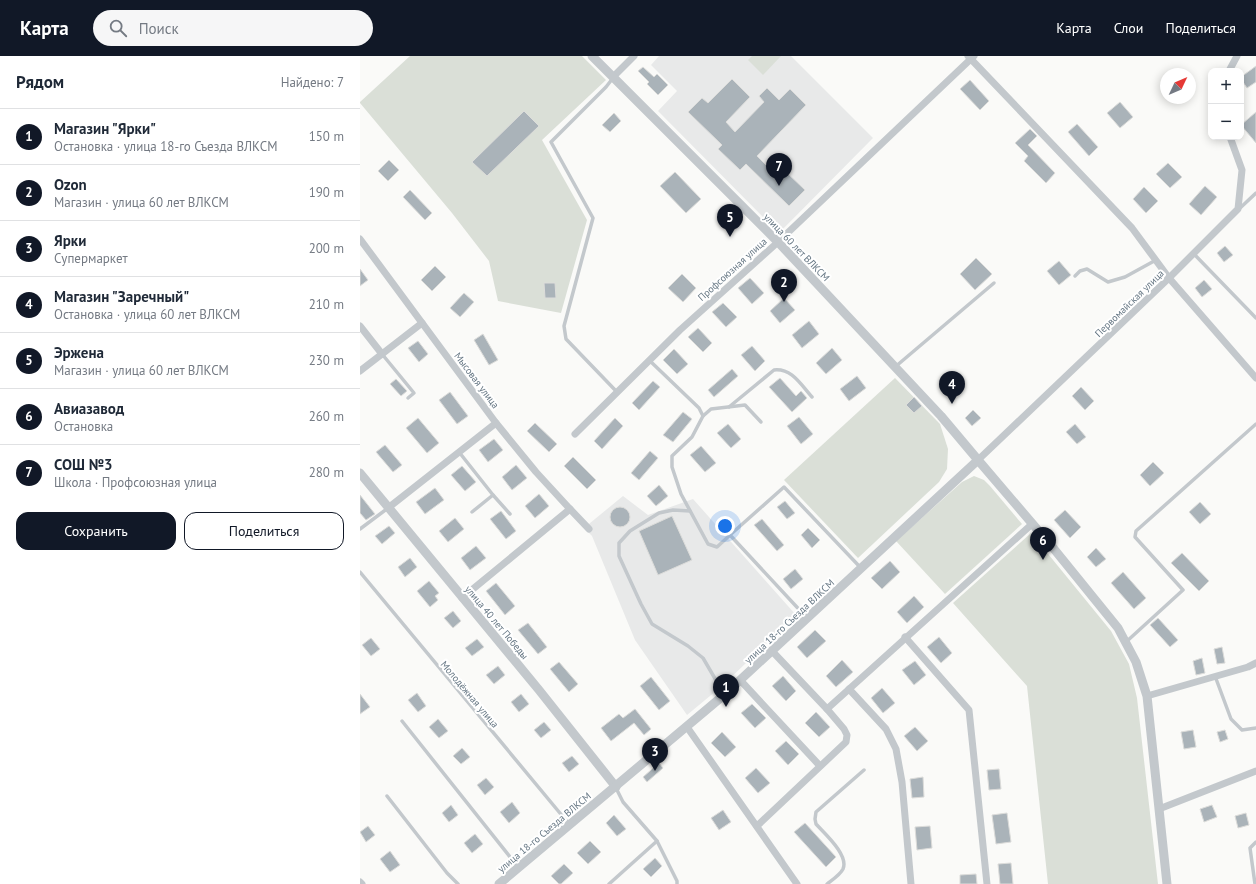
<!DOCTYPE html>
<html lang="ru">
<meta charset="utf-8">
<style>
:root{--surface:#fff;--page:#f6f6f7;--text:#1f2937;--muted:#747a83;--line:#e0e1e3;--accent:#111827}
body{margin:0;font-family:"PT Sans",sans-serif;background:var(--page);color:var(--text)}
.controls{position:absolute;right:12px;top:12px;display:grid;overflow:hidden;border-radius:8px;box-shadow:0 2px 10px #0003}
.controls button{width:36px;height:36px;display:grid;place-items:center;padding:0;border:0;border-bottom:1px solid var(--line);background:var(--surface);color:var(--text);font:20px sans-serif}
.compass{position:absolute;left:800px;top:12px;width:36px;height:36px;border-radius:50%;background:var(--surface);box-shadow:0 2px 10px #0003;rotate:46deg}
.you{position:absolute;left:365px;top:470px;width:14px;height:14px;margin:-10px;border:3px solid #fff;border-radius:50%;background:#1a73e8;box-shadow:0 0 0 6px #1a73e833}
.badge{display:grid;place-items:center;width:26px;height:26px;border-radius:50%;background:var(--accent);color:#fff;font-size:13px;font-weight:700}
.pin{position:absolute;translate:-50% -33px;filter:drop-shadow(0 1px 2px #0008)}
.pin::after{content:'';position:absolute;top:21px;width:14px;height:12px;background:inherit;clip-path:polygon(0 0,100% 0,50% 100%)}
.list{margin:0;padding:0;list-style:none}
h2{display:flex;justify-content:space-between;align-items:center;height:52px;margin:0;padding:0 16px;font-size:17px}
h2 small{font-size:13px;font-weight:400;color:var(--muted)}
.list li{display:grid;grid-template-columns:26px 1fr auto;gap:12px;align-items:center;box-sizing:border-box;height:56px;padding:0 16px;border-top:1px solid var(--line)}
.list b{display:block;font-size:15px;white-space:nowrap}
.list p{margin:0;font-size:13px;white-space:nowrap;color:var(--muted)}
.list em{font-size:13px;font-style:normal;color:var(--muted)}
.actions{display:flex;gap:8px;padding:12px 16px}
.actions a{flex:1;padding:9px 0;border:1px solid var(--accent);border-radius:12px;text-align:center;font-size:14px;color:var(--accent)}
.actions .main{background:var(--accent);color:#fff}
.icon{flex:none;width:22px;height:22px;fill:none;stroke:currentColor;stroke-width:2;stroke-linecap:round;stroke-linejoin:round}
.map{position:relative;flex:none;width:896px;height:828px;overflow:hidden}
header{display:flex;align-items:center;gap:24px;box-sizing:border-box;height:56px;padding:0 20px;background:var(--accent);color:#fff}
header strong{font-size:19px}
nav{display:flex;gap:22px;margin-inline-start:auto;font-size:14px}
.search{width:280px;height:36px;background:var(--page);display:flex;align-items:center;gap:10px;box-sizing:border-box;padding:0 14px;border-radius:22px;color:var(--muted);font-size:15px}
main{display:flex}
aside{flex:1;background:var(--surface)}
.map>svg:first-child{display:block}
</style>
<header>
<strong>Карта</strong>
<div class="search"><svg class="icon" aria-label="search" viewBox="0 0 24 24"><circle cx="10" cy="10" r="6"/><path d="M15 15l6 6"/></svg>Поиск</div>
<nav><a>Карта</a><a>Слои</a><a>Поделиться</a></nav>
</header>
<main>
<aside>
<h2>Рядом<small>Найдено: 7</small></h2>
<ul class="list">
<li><span class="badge">1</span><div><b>Магазин &quot;Ярки&quot;</b><p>Остановка · улица 18-го Съезда ВЛКСМ</p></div><em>150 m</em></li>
<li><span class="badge">2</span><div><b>Ozon</b><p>Магазин · улица 60 лет ВЛКСМ</p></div><em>190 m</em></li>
<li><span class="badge">3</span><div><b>Ярки</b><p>Супермаркет</p></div><em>200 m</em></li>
<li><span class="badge">4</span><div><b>Магазин &quot;Заречный&quot;</b><p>Остановка · улица 60 лет ВЛКСМ</p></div><em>210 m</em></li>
<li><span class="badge">5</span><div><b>Эржена</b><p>Магазин · улица 60 лет ВЛКСМ</p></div><em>230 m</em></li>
<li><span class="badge">6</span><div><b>Авиазавод</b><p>Остановка</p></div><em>260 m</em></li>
<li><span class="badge">7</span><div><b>СОШ №3</b><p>Школа · Профсоюзная улица</p></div><em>280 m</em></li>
</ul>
<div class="actions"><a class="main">Сохранить</a><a>Поделиться</a></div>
</aside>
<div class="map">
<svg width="896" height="828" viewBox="0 0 896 828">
<rect width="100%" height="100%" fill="#fafaf8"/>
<g fill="#e8e9e9">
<path d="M299,0H431L513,82L419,177L298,55L317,35L291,9Z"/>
<path d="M263,440L288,459L333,443L436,559L362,630L327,659L275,584L232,480L224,472Z"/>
</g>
<g fill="#dadfd7">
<path d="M50,0H222L246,24L182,84L227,164L201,257L138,245L129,205L92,157L0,47V46Z"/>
<path d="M392,0H421L403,19L388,4Z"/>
<path d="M535,322L580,368L588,393L587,413L579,426L498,502L424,424Z"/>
<path d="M614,420L624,424L630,430L662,468L585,538L536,485L602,426Z"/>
<path d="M671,477L751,575L769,608L777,642L798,828H688L667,630L593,547Z"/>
</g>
<g fill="#aab3b9" stroke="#dcdcda">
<path d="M896,10V26L887,32L881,23V21Z"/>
<path d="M283,11L294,21L297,18L308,29L298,39L287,28L289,26L278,15Z"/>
<path d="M372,23L390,41L366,66L375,76L404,46L399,40L407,32L419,44L430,33L446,49L397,100L416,119L423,113L445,134L429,150L386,108L380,114L358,93L362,89L328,56L342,42L348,47Z"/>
<path d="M610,24L629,45L620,54L600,33Z"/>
<path d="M760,46L773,61L760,72L747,57Z"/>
<path d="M164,55L179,70L127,120L112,106Z"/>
<path d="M896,56V87L881,69Z"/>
<path d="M254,57L261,65L250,76L242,69Z"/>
<path d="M717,68L738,91L729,100L708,76Z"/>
<path d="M670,73L677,80L668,89L695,117L686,127L664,105L668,100L655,87Z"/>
<path d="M29,104L39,114L28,125L18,115Z"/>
<path d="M808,107L822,121L810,132L796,118Z"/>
<path d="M315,116L341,143L326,157L300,130Z"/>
<path d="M845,130L857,141L841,159L829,148Z"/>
<path d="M784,131L798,145L786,157L773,143Z"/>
<path d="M50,134L72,157L65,164L43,141Z"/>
<path d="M865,190L873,199L864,206L857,197Z"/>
<path d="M616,202L632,218L615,234L600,218Z"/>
<path d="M699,205L711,219L699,229L687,215Z"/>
<path d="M75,210L86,221L72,235L61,224Z"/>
<path d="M0,213L8,224L0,230Z"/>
<path d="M322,218L336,232L323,246L308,232Z"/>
<path d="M390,222L404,237L392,248L378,232Z"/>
<path d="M844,224L852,233L842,241L835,232Z"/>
<path d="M184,227H195L196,242H185Z"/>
<path d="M104,237L114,246L100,261L90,252Z"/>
<path d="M424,242L435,254L420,267L410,255Z"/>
<path d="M363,247L377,261L366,271L352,256Z"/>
<path d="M449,265L459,278L442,292L432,279Z"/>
<path d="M338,272L352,287L343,296L328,281Z"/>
<path d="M123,278L138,304L129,309L114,284Z"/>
<path d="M58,285L68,298L59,306L48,292Z"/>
<path d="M392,290L405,305L395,315L381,299Z"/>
<path d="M472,292L482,304L466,318L456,307Z"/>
<path d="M314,293L328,308L317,318L303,304Z"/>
<path d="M372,313L378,320L354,341L348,334Z"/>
<path d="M497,320L506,332L489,345L480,333Z"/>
<path d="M420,322L436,340L441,335L447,342L432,356L409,331Z"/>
<path d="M36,323L47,335L41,340L30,328Z"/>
<path d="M293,325L300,331L279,354L272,347Z"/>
<path d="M721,331L734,345L725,354L712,340Z"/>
<path d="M90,336L108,360L97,368L79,344Z"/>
<path d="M554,341L562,350L554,357L546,349Z"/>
<path d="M613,354L621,362L612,370L605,362Z"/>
<path d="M323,356L332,363L313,386L303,379Z"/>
<path d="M439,361L453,378L441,388L427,370Z"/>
<path d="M58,362L79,387L67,397L46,372Z"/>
<path d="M255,362L263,370L242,393L234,385Z"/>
<path d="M175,367L197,388L189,396L167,375Z"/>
<path d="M368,368L381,383L371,392L357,377Z"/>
<path d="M715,368L726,381L717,388L706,376Z"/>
<path d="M134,383L143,394L128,406L119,394Z"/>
<path d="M25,389L42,409L33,416L16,396Z"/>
<path d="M341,390L356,407L345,416L330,399Z"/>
<path d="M290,395L298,402L279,424L271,417Z"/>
<path d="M213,401L236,424L227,433L204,410Z"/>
<path d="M793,406L804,417L790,430L780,419Z"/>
<path d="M156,409L167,422L152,434L142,421Z"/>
<path d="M102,410L116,426L105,435L91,419Z"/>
<path d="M299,429L308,440L296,450L287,440Z"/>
<path d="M75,432L84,444L65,458L56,446Z"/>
<path d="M179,438L189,450L175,462L165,450Z"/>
<path d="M0,439L15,458L6,464L0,457Z"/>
<path d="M425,445L435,457L427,463L417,451Z"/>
<path d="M840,446L851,458L840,468L829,456Z"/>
<circle cx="260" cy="461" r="10"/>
<path d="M705,454L721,471L710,482L694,464Z"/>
<path d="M141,455L156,475L146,483L130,463Z"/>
<path d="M312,460L332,504L298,519L279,475Z"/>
<path d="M95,462L104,473L88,486L79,475Z"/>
<path d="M402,463L424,489L417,495L394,469Z"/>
<path d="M29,470L35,477L22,488L15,480Z"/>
<path d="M448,472L460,484L452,492L441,479Z"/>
<path d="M116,490L126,502L110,514L101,502Z"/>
<path d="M736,492L746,503L736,511L727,501Z"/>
<path d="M822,497L849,525L839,535L811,507Z"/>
<path d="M50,502L57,511L45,521L38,511Z"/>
<path d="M530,505L540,516L522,533L511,522Z"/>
<path d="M435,513L443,523L431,533L423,523Z"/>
<path d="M763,516L786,542L774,553L751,527Z"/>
<path d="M69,525L79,537L75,540L78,544L70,551L57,535Z"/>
<path d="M136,527L155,550L145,559L126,535Z"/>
<path d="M554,540L564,551L547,567L537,556Z"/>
<path d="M93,555L101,565L93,572L84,562Z"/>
<path d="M798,562L818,584L810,591L790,569Z"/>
<path d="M168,567L187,591L178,598L158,574Z"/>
<path d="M455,574L466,585L447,602L437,591Z"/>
<path d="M579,581L592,597L581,607L567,591Z"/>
<path d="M11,582L20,593L11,600L2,589Z"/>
<path d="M117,583L124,591L112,600L105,592Z"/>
<path d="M862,591L865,607L857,608L854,593Z"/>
<path d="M842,602L845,617L836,619L833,605Z"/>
<path d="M482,604L493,616L476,631L466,620Z"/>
<path d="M555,605L566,619L554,629L542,614Z"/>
<path d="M199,606L218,628L209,636L190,613Z"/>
<path d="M138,610L145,619L134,628L126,619Z"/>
<path d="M423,620L436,635L426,645L412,630Z"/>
<path d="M291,621L310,645L299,654L280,630Z"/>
<path d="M522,632L535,647L523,657L511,642Z"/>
<path d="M57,637L66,650L58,656L48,644Z"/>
<path d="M0,638L10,651L0,658Z"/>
<path d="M161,638L169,648L159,656L151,646Z"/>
<path d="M392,648L406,662L395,672L381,657Z"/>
<path d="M275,653L291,673L284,679L274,667L251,685L241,672L259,658L263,662Z"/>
<path d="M456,656L470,671L459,681L445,667Z"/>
<path d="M78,663L88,675L79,682L69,671Z"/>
<path d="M184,666L191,674L181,682L174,674Z"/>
<path d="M555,671L568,685L557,695L544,680Z"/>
<path d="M833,674L836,691L824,693L821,676Z"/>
<path d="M865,674L868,683L860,686L857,676Z"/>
<path d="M362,676L376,691L365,701L351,687Z"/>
<path d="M426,685L439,698L428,709L415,695Z"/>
<path d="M102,692L110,701L101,708L93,700Z"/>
<path d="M212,700L219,708L209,716L202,707Z"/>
<path d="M299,707L303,712L287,726L283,721Z"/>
<path d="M396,712L410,727L398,737L385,722Z"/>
<path d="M639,713L641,733L629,734L627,714Z"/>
<path d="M563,721L564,741L552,742L550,723Z"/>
<path d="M126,722L134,731L125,739L117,729Z"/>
<path d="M152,746L160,757L149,767L140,756Z"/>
<path d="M91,749L98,759L89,766L82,757Z"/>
<path d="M852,749L857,761L844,766L840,753Z"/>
<path d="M363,754L371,766L359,774L351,762Z"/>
<path d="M647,757L651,786L636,788L632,759Z"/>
<path d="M886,757L889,769L878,772L875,760Z"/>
<path d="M254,759L266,773L257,780L246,767Z"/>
<path d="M445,767L476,801L466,811L434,776Z"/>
<path d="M8,770L15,779L6,786L0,776Z"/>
<path d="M570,770L572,792L557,794L555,771Z"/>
<path d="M115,778L123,788L112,797L104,787Z"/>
<path d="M230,785L241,796L228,808L217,797Z"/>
<path d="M30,795L40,809L30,816L20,803Z"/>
<path d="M295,802L302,810L291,821L283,813Z"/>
<path d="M651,807L653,828H640L638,808Z"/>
<path d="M204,808L213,817L201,828H199L191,820Z"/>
<path d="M616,818L617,828H600V819Z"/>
</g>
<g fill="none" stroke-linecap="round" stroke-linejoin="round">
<g stroke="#c3c8cc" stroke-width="3.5">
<path d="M253,22L246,31L191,86L233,162L204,270L206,283L257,336"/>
<path d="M879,153L896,137"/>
<path d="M834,198L896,262"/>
<path d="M715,220L720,215L727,213L748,226L765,221L796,204"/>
<path d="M22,298L54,337L48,342"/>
<path d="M289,304L339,352L343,360L332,381L312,400V411L321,438L348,488L357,491L370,479"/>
<path d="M535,311L634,227"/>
<path d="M369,351L414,314C432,312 441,329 452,341"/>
<path d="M343,360L351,353L385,349L401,366"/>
<path d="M99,396L133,439L150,458"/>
<path d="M330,455L313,454L299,457L270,475L259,487V500L281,548L292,568L328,590L343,602L364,638"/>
<path d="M112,456L133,439"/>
<path d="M0,473L28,452"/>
<path d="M0,516L209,768"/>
<path d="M447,562L370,479L424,431L500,511"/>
<path d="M766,586L823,534L775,481L776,475L896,368"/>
<path d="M855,620L871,663L882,674L896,672"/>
<path d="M42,665L158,811"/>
<path d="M27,740L87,817L98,828"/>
<path d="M297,785L317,825V828"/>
<path d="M249,828L297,785L263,746L256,732"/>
<path d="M467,828C472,824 480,819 483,813C489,799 465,778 456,768L455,763L456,756L504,714"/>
<path d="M895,828L890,792L896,786"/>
</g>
<g stroke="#c3c8cc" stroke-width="7">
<path d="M608,0L772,172L809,222L896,322"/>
<path d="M869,15L877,0"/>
<path d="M253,21L274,0"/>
<path d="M0,183L136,367L28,452"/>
<path d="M0,270L22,298L0,315"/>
<path d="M22,298L62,267"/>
<path d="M215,378L320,274L418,186L614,0"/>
<path d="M618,404L809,222L878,153L882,114L870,81"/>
<path d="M210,453L229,473"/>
<path d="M102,542L210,453L176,416L136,367"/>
<path d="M545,581L609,654L627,828"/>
<path d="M412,595L467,653L672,468"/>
<path d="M381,625L460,710"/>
<path d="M489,633L526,673L536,693L542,726L551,828"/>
<path d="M787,640L888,611L896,607"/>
<path d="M327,671L437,828"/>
<path d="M799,753L896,715"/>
<path d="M397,770L486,686L487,679L484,673L467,653"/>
<path d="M0,826L2,828"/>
</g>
<g stroke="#c3c8cc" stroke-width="9">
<path d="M232,0L418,186L581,360L618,404L694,493L758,572L776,606L787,640L807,828"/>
<path d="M0,417L179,634L256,731"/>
<path d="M139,828L364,639L618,404"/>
</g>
</g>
<g text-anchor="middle" stroke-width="4" stroke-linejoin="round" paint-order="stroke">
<g font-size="10" fill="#657683" stroke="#fff">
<text transform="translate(437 191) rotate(46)" y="4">улица 60 лет ВЛКСМ</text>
<text transform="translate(372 213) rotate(-42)" y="4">Профсоюзная улица</text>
<text transform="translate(769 247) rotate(-44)" y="4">Первомайская улица</text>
<text transform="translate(117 324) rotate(53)" y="4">Мысовая улица</text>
<text transform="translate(429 565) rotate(-43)" y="4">улица 18-го Съезда ВЛКСМ</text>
<text transform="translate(137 566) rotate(50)" y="4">улица 40 лет Победы</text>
<text transform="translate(110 638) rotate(50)" y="4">Молодёжная улица</text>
<text transform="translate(184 776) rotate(-40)" y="4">улица 18-го Съезда ВЛКСМ</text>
</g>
</g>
</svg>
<div class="controls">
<button>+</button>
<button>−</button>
</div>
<svg class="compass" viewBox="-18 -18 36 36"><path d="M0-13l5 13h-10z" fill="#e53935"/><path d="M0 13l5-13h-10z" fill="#747a83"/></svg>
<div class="you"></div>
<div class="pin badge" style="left:366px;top:651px">1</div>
<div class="pin badge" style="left:424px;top:246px">2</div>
<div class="pin badge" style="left:295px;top:715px">3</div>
<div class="pin badge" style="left:592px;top:348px">4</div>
<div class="pin badge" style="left:370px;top:181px">5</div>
<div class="pin badge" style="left:683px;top:504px">6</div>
<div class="pin badge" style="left:419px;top:130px">7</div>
</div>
</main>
